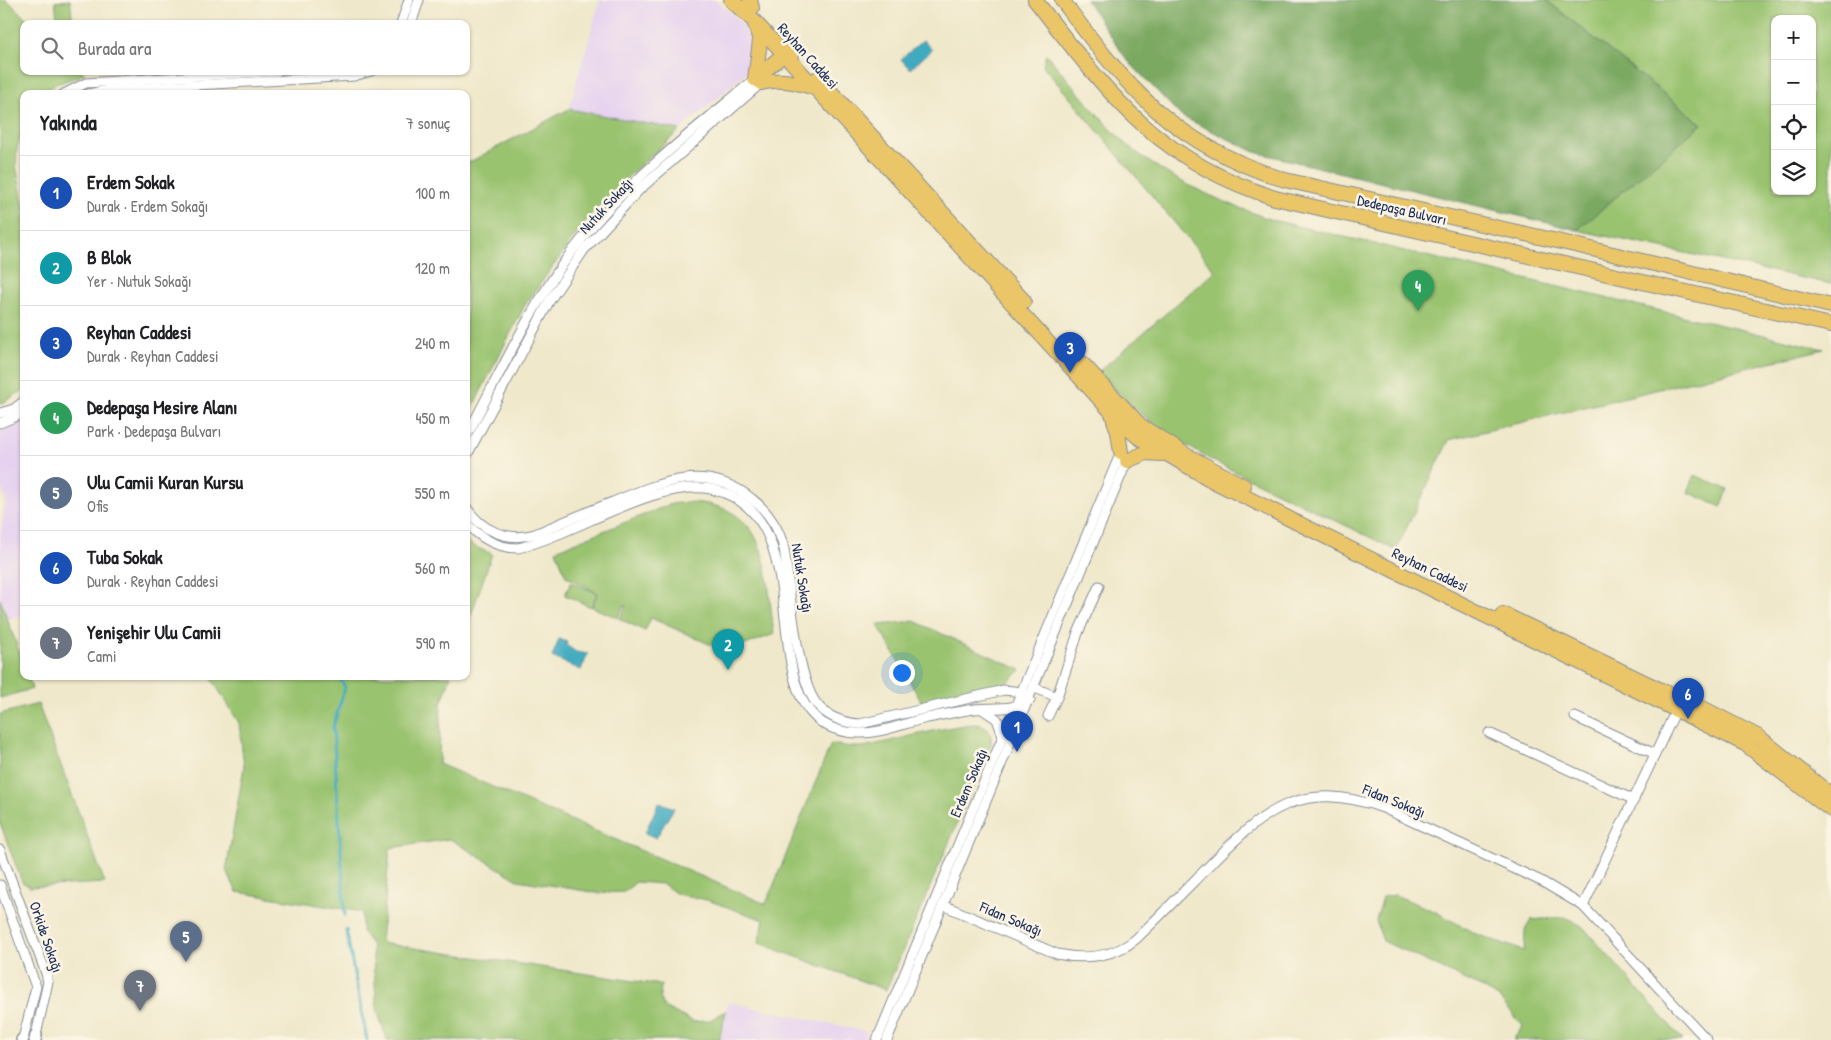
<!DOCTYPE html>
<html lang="tr">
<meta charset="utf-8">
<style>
:root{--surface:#fff;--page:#f2f2f2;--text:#202124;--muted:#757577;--line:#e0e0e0;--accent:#b5179e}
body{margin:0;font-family:"Patrick Hand",sans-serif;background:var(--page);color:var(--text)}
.controls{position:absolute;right:15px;top:15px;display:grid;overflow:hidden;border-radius:10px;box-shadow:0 1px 4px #0004}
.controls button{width:45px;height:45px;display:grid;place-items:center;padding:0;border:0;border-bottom:1px solid var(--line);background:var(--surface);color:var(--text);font:25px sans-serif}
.you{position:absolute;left:901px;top:672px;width:18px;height:18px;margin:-12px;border:4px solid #fff;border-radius:50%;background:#1a73e8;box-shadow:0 0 0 8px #1a73e833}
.badge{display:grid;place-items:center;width:32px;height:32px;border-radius:50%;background:var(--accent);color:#fff;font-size:16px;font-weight:700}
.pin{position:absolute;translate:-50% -41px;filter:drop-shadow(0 1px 2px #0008)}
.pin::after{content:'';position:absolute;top:26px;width:18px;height:15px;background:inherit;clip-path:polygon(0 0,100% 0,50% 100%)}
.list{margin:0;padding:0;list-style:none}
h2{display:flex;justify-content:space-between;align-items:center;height:65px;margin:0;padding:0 20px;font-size:21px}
h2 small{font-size:16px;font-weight:400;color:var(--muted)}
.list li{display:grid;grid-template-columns:32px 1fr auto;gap:15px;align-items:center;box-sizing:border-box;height:75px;padding:0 20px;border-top:1px solid var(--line)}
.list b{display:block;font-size:19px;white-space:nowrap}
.list p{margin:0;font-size:16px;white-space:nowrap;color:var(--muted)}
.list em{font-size:16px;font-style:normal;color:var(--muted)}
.icon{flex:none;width:28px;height:28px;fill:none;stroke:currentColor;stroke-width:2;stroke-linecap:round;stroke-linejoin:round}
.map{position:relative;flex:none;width:1831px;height:1040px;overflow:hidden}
.search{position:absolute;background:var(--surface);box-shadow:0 1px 4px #0004;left:20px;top:20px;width:450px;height:55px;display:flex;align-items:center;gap:12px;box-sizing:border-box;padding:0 18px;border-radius:10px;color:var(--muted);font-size:19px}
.panel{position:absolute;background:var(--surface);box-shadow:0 1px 4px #0004;left:20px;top:90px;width:450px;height:590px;border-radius:10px}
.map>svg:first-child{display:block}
</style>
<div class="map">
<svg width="1831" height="1040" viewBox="0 0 1831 1040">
<rect width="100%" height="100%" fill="#fcf5e5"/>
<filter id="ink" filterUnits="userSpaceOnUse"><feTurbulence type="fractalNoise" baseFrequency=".02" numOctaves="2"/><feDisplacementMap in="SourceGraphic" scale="10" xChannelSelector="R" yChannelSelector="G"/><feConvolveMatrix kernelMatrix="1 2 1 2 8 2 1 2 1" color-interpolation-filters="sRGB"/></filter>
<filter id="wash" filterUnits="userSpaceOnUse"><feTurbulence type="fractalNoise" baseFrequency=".0096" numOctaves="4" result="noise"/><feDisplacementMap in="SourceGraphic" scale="20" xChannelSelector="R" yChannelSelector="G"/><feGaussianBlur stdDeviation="1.12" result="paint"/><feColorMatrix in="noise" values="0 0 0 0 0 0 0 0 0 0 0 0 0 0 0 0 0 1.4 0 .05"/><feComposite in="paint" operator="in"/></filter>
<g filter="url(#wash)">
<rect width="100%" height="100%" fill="#efe8ca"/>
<g fill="#e6d2f0">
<path d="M600,0H715L733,14L745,28L750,39L751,48L746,73L680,130L569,109Z"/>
<path d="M24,421V613L7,620L0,599V534L6,501L0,484V431Z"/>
<path d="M728,1002L868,1032L865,1040H720Z"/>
</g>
<g fill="#9ac36f" stroke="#5a7966" fill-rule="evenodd">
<path d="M0,0H7L32,24H24V71H82L85,74L56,84L41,94H24V125L17,147L16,165L24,208V390L0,404Z"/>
<path d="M70,0L73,24H58L55,2Z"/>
<path d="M1546,0H1831V284L1577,230L1702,124ZM1775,19H1812V191H1775Z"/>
<path d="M1046,54C1070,81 1093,112 1119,137C1162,178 1217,200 1272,220L1824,349L1449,440L1396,550L1209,459L1171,436L1140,413L1097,373L1215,271L1043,66Z"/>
<path d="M569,109L680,130L632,173L590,215L525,305L466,420V164Z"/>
<path d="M1695,475L1728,490L1721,507L1688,492Z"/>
<path d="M686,502C772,504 765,569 774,634L727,652L651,618L645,631L620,619L626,606L624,605L618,618L592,607L598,593L566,576L556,550L671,504Z"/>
<path d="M466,541L473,546L492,554L466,630Z"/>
<path d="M571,582L597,593L591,607L565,595Z"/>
<path d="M0,599L24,665V676H28L32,689L0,698Z"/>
<path d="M914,621L1021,670L1008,682L923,705L878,625Z"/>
<path d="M210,676H451L441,704L439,764L766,904L831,744C841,745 852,748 862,747C883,744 971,719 982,725C990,728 992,737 991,744L886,990L759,943L764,920L707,900L677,894L663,884L636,882L624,892L598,893L518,880L450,839L390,848L381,943L661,985L660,998L664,1007L693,1022L710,1020L726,1011L719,1040H387L377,1010L372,946L362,931V912L237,892L226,870L244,767L239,723Z"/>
<path d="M38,704L105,883L30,887L22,882L0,823V714Z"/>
<path d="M1395,895L1434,911L1476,934L1524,951L1525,930L1531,920L1565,917L1582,926L1683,1040H1513L1523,1026L1498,997L1483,988L1383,941L1376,921L1383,897Z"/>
</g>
<path fill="#7ba962" stroke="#4b6c60" d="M1086,0H1546L1702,124L1577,230L1255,152L1181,116L1127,60Z"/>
<g fill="#40abc0" stroke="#2e6d8f">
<path d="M923,40L932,50L910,69L901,59Z"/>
<path d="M559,639L567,642L566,645L576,652L588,654L581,670L552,657Z"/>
<path d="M659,802L674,808L656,838L645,833Z"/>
</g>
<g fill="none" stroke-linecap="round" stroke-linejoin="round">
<g stroke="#40abc0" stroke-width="3">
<path d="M338,676L345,687L333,727L345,915"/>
<path d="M346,930L367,1040"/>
</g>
</g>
</g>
<g filter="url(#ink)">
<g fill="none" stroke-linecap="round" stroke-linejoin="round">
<g stroke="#858c94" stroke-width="11">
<g id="minor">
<path d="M401,24L409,0"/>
<path d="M411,24L419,0"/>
<path d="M64,94L86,83L278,71"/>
<path d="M88,94L109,90L354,76L371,71"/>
<path d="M0,413L14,409L24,401"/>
<path d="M0,423L24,413"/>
<path d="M466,437C500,374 530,307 573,250C624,183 692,132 755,79"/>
<path d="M466,457L550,300L584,250L640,189L761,83"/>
<path d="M466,507C481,531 508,542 535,534C561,523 587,512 613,502C661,482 706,462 752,499C768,511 780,530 784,549C790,585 796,677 816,703C826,717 844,723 860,724L1004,690L1022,692L1030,700"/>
<path d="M466,522C479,538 498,548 518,548C573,535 658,478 711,489C834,515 737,729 857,733C881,734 904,723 927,718C943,715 959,711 975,709C994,707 1013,711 1030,700"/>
<path d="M1035,688L1057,697"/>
<path d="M982,709L997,719L1003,736"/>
<path d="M1048,716L1057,697L1078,633L1099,586"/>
<path d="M1575,717L1655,754"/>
<path d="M1489,733L1634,800"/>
<path d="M0,850L46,973L48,982L36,1035"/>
<path d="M0,885L36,987L23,1039"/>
<path d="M943,905L1057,954C1085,960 1114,957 1136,939C1161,915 1185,890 1209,866C1265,809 1301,779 1383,808L1541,881L1583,906L1707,1040"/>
<path d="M1583,906L1678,706"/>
<path d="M877,1040L1121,452"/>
<path d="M887,1040L1127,461"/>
</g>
</g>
<g stroke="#858c94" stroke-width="14">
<g id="tertiary">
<path d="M22,1040L23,1039"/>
<path d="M35,1040L36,1035"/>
</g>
</g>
<g stroke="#858c94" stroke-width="16">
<g id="primary">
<path d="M731,0L754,21L1117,418L1138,437L1213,481L1745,744L1831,810"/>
<path d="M750,0L752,8"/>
<path d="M1035,0C1109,94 1155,160 1275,198L1831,325"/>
<path d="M1062,0C1128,90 1175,145 1285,180L1575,245L1831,306"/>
<path d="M755,24L760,41L755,79"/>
<path d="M818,78L1024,301"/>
<path d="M755,79L784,54L793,52"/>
<path d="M761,83C780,78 796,82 814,88"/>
<path d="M1080,361L1141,426L1186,455L1244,486"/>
<path d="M1113,417L1118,432L1121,452"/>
<path d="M1127,461L1145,453L1162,454"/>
<path d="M1503,614L1665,692L1683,698L1759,737L1831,795"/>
</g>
</g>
<use href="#minor" stroke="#fff" stroke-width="9"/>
<use href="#tertiary" stroke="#fff" stroke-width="11"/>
<use href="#primary" stroke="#ebc669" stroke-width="14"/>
</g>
</g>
<g text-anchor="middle" stroke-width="5" stroke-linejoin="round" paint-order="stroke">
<g font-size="15" fill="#1b2f5e" stroke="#fcf5e5">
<text transform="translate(808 56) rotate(48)" y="5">Reyhan Caddesi</text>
<text transform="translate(606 206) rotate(-47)" y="5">Nutuk Sokağı</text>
<text transform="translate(1402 210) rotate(13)" y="5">Dedepaşa Bulvarı</text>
<text transform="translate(1430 570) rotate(26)" y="5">Reyhan Caddesi</text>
<text transform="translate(802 578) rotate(81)" y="5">Nutuk Sokağı</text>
<text transform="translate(969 783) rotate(-67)" y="5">Erdem Sokağı</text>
<text transform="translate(1394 801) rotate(22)" y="5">Fidan Sokağı</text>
<text transform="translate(1011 919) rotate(23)" y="5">Fidan Sokağı</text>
<text transform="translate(46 937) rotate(71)" y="5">Orkide Sokağı</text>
</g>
</g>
</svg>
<div class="controls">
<button>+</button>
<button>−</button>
<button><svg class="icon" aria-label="locate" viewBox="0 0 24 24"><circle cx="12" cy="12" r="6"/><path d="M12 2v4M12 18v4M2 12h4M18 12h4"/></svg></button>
<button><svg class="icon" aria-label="layers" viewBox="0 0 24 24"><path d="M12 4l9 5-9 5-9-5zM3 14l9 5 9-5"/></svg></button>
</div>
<div class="you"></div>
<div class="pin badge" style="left:1017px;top:752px;background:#1a4fb4">1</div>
<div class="pin badge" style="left:728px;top:670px;background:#0f9aa8">2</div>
<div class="pin badge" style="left:1070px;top:373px;background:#1a4fb4">3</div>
<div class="pin badge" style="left:1418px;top:311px;background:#2e9e5b">4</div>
<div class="pin badge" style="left:186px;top:962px;background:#5c6f8a">5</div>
<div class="pin badge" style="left:1688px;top:719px;background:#1a4fb4">6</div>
<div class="pin badge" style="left:140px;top:1011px;background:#6b7280">7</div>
<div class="search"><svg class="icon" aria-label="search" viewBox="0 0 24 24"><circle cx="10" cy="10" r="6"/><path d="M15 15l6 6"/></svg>Burada ara</div>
<section class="panel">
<h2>Yakında<small>7 sonuç</small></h2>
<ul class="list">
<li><span class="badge" style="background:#1a4fb4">1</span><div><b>Erdem Sokak</b><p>Durak · Erdem Sokağı</p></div><em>100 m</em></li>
<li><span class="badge" style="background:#0f9aa8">2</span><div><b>B Blok</b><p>Yer · Nutuk Sokağı</p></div><em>120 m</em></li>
<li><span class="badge" style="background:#1a4fb4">3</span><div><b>Reyhan Caddesi</b><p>Durak · Reyhan Caddesi</p></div><em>240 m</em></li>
<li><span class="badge" style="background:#2e9e5b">4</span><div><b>Dedepaşa Mesire Alanı</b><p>Park · Dedepaşa Bulvarı</p></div><em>450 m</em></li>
<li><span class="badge" style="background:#5c6f8a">5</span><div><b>Ulu Camii Kuran Kursu</b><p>Ofis</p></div><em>550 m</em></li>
<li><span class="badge" style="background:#1a4fb4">6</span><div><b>Tuba Sokak</b><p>Durak · Reyhan Caddesi</p></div><em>560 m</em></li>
<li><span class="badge" style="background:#6b7280">7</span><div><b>Yenişehir Ulu Camii</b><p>Cami</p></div><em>590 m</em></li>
</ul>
</section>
</div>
